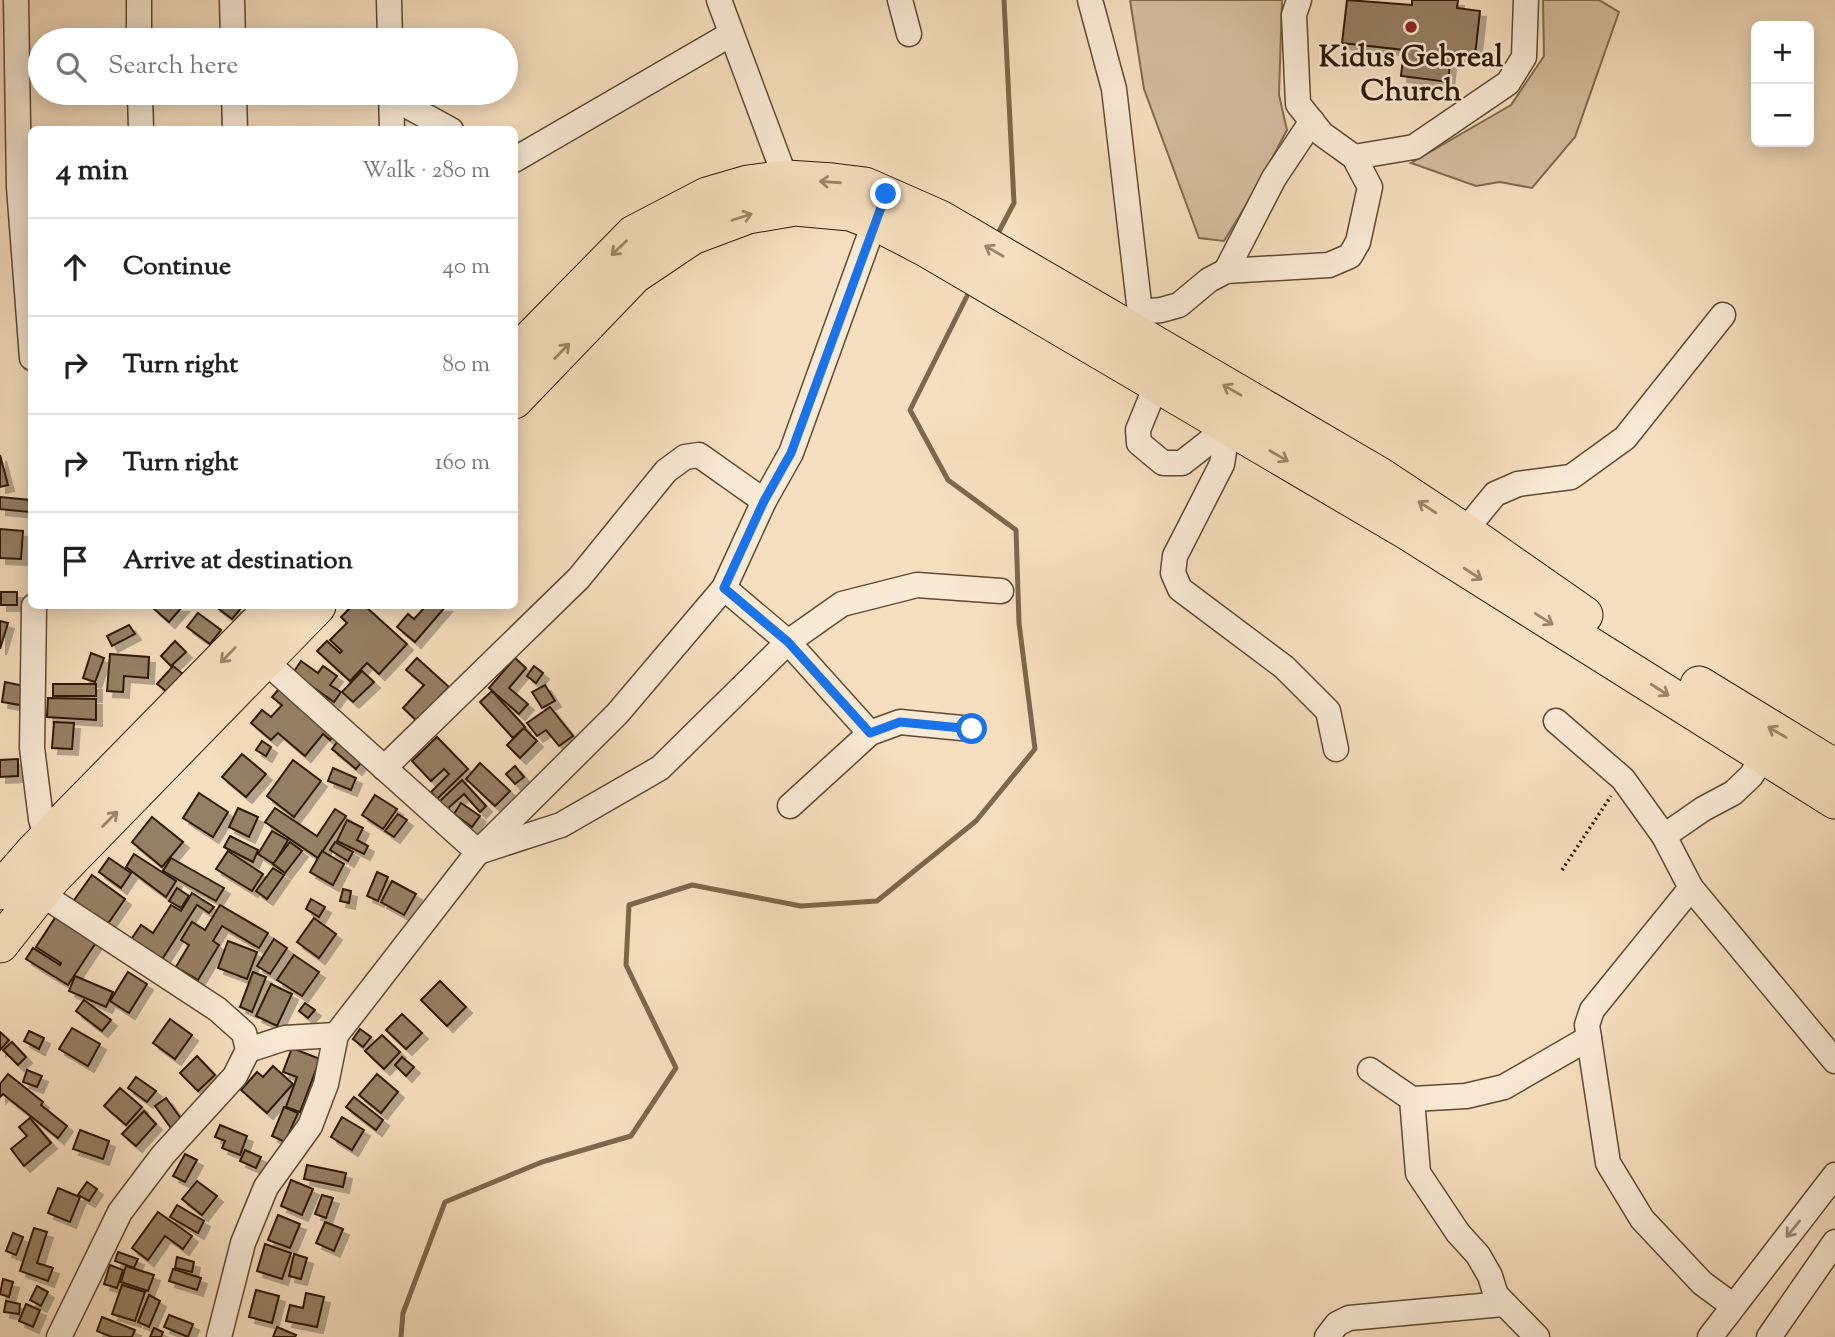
<!DOCTYPE html>
<meta charset="utf-8">
<style>
:root{--surface:#fff;--page:#f6f6f6;--text:#222;--muted:#767676;--line:#e0e0e0}
body{margin:0;font-family:"Sorts Mill Goudy",serif;background:var(--page);color:var(--text)}
.controls{position:absolute;right:21px;top:21px;display:grid;overflow:hidden;border-radius:10px;box-shadow:0 4px 18px #0003}
.controls button{width:63px;height:63px;display:grid;place-items:center;padding:0;border:0;border-bottom:2px solid var(--line);background:var(--surface);color:var(--text);font:35px sans-serif}
.stop{position:absolute;width:21px;height:21px;margin:-16px;border:5px solid #1a73e8;border-radius:50%;background:#fff}
.stop.end{background:#1a73e8;border-color:#fff;box-shadow:0 2px 7px #0008}
.list{margin:0;padding:0;list-style:none}
h2{display:flex;justify-content:space-between;align-items:center;height:91px;margin:0;padding:0 28px;font-size:30px}
h2 small{font-size:23px;font-weight:400;color:var(--muted)}
.list li{display:grid;grid-template-columns:46px 1fr auto;gap:21px;align-items:center;box-sizing:border-box;height:98px;padding:0 28px;border-top:2px solid var(--line)}
.list b{display:block;font-size:26px;white-space:nowrap}
.list em{font-size:23px;font-style:normal;color:var(--muted)}
.icon{flex:none;width:38px;height:38px;fill:none;stroke:currentColor;stroke-width:2;stroke-linecap:round;stroke-linejoin:round}
.map{position:relative;flex:none;width:1835px;height:1337px;overflow:hidden}
.search{position:absolute;background:var(--surface);box-shadow:0 4px 18px #0003;left:28px;top:28px;width:490px;height:77px;display:flex;align-items:center;gap:18px;box-sizing:border-box;padding:0 24px;border-radius:38px;color:var(--muted);font-size:26px}
.panel{position:absolute;background:var(--surface);box-shadow:0 4px 18px #0003;left:28px;top:126px;width:490px;height:483px;border-radius:10px}
.map>svg:first-child{display:block}
</style>
<div class="map">
<svg width="1835" height="1337" viewBox="0 0 1835 1337">
<defs>
<filter id="shadow"><feDropShadow dx="6" dy="6" stdDeviation="0" flood-color="#0004"/></filter>
</defs>
<rect width="100%" height="100%" fill="#f6dfbe"/>
<filter id="stains"><feTurbulence type="fractalNoise" baseFrequency=".00286" numOctaves="4"/><feColorMatrix values="0 0 0 0 .2 0 0 0 0 .09 0 0 0 0 .02 0 0 0 .5 -.17"/></filter>
<radialGradient id="worn" r=".72"><stop offset=".6" stop-color="#630" stop-opacity="0"/><stop offset="1" stop-color="#630" stop-opacity=".3"/></radialGradient>
<g fill="#d4bd9e" stroke="#806b4f" stroke-width="2">
<path d="M1130,0H1282L1279,95L1287,130L1254,192L1224,241L1199,238L1144,89Z"/>
<path d="M1543,0H1599L1619,12L1575,137L1532,188L1500,182L1476,186L1411,163L1511,105L1544,56Z"/>
</g>
<g fill="none" stroke-linecap="round" stroke-linejoin="round">
<g stroke="#7d684b" stroke-width="5">
<path d="M996,237L1014,203L1004,0"/>
<path d="M401,1337L403,1313L445,1202L542,1162L631,1136L676,1068L626,965L629,905L692,885L801,906L877,901L976,821L1035,749L1019,623L1016,530L948,480L910,410L970,290"/>
</g>
</g>
<g fill="#968063" stroke="#2d1900" stroke-width="2" filter="url(#shadow)">
<path d="M1347,0L1412,5V0H1458L1457,8L1480,11L1475,56L1451,54L1448,82L1401,76L1404,50L1342,43Z"/>
<path d="M0,455L8,485L0,487Z"/>
<path d="M0,497L30,500L29,512L0,509Z"/>
<path d="M0,529L23,531L21,559L0,558Z"/>
<rect x="1" y="592" width="16" height="13"/>
<path d="M155,606H183L169,622L153,608Z"/>
<path d="M215,606H243L232,619Z"/>
<path d="M352,606H365L407,644L379,674L367,663L350,681L317,651L327,641L340,653L342,651L330,640L347,623L341,617Z"/>
<path d="M426,606H446L415,642L397,627L408,614L414,619Z"/>
<path d="M198,613L221,630L210,644L187,627Z"/>
<path d="M0,621L8,623L0,649Z"/>
<path d="M129,625L135,634L112,646L107,636Z"/>
<path d="M175,641L186,652L171,666L161,656Z"/>
<path d="M91,653L104,658L95,682L83,678Z"/>
<path d="M110,654L149,657L148,678L124,676L123,692L107,691Z"/>
<path d="M417,658L449,687L417,721L403,708L424,685L406,670Z"/>
<path d="M515,658L526,668L509,688L528,704L519,714L489,688Z"/>
<path d="M301,661L318,673L323,666L337,676L330,685L341,692L334,702L293,673Z"/>
<path d="M173,666L183,674L167,692L157,684Z"/>
<path d="M534,666L543,673L536,683L527,676Z"/>
<path d="M362,671L374,682L353,702L342,692Z"/>
<path d="M5,682L24,686L20,705L2,702Z"/>
<rect x="53" y="684" width="43" height="12"/>
<path d="M283,684L338,730L330,740L323,734L305,756L278,733L271,740L251,723L262,710L271,717L282,705L272,697Z"/>
<path d="M545,685L555,701L542,708L532,692Z"/>
<path d="M492,691L525,727L513,738L480,702Z"/>
<path d="M48,698L96,699V720L47,717Z"/>
<path d="M550,707L573,736L559,746L546,730L537,736L527,723Z"/>
<path d="M54,722L74,723L72,749L52,748Z"/>
<path d="M524,728L537,741L520,758L507,745Z"/>
<path d="M341,737L365,757L356,769L332,749Z"/>
<path d="M437,737L468,769L437,799L431,792L449,774L444,769L431,781L412,761Z"/>
<path d="M262,741L271,747L266,756L256,750Z"/>
<path d="M242,754L266,774L246,797L222,777Z"/>
<path d="M18,759V776L0,777V760Z"/>
<path d="M293,760L321,781L294,817L267,796Z"/>
<path d="M480,763L510,791L495,806L466,779Z"/>
<path d="M515,766L524,777L515,784L506,774Z"/>
<path d="M333,768L356,778L351,790L328,781Z"/>
<path d="M462,780L486,806L480,812L464,794L446,810L439,802Z"/>
<path d="M199,793L228,812L213,837L183,818Z"/>
<path d="M375,795L397,809L383,829L362,815Z"/>
<path d="M461,803L480,816L472,827L454,814Z"/>
<path d="M238,808L258,817L249,837L229,827Z"/>
<path d="M275,808L317,836L335,809L346,816L318,858L265,822Z"/>
<path d="M398,814L407,820L394,837L385,831Z"/>
<path d="M152,817L183,842L162,867L132,842Z"/>
<path d="M347,820L363,828L357,840L368,846L364,854L337,841Z"/>
<path d="M272,831L288,840L274,864L258,854Z"/>
<path d="M230,836L258,850L253,862L224,847Z"/>
<path d="M290,842L302,851L285,873L273,864Z"/>
<path d="M335,842L353,852L348,861L330,850Z"/>
<path d="M228,851L263,874L252,891L216,869Z"/>
<path d="M322,851L344,864L333,885L310,872Z"/>
<path d="M134,854L176,881L166,897L126,867Z"/>
<path d="M109,858L131,873L121,888L99,872Z"/>
<path d="M171,858L224,888L216,901L163,871Z"/>
<path d="M273,868L284,875L267,899L256,891Z"/>
<path d="M377,872L388,877L378,901L367,896Z"/>
<path d="M92,875L125,899L105,928L72,903Z"/>
<path d="M392,881L416,894L404,915L381,902Z"/>
<path d="M177,888L189,896L181,908L169,901Z"/>
<path d="M343,889L351,891L349,903L340,901Z"/>
<path d="M192,893L214,907L209,913L197,905L159,964L128,944L141,925L153,933L171,905L181,911Z"/>
<path d="M311,899L325,907L319,917L306,909Z"/>
<path d="M220,905L268,933L259,948L222,926L213,941L219,945L198,980L176,967L189,945L181,940L192,922L205,930Z"/>
<path d="M57,915L97,941L68,985L26,959L33,948L60,965L61,963L36,947Z"/>
<path d="M314,918L336,934L319,958L297,942Z"/>
<path d="M274,939L287,948L270,974L257,966Z"/>
<path d="M228,941L257,952L247,979L218,968Z"/>
<path d="M294,955L319,972L302,996L277,980Z"/>
<path d="M128,972L147,984L129,1013L110,1001Z"/>
<path d="M253,972L266,977L252,1012L240,1007Z"/>
<path d="M75,976L113,992L106,1007L69,991Z"/>
<path d="M440,981L466,1007L447,1026L421,1000Z"/>
<path d="M271,984L292,994L277,1026L256,1016Z"/>
<path d="M84,1000L111,1020L102,1031L76,1011Z"/>
<path d="M305,1003L315,1010L308,1018L299,1011Z"/>
<path d="M402,1014L422,1033L406,1049L386,1030Z"/>
<path d="M170,1019L192,1035L175,1059L153,1043Z"/>
<path d="M72,1028L100,1044L88,1066L59,1049Z"/>
<path d="M360,1029L371,1037L363,1047L353,1039Z"/>
<path d="M29,1031L44,1038L39,1049L24,1041Z"/>
<path d="M0,1032L9,1040L0,1050Z"/>
<path d="M382,1035L400,1052L384,1069L365,1051Z"/>
<path d="M12,1042L26,1057L18,1065L3,1050Z"/>
<path d="M292,1048L320,1059L300,1112L286,1107L297,1077L283,1072Z"/>
<path d="M197,1056L215,1075L198,1091L180,1073Z"/>
<path d="M402,1057L414,1067L406,1076L395,1065Z"/>
<path d="M273,1066L293,1084L267,1113L241,1090L257,1072L263,1077Z"/>
<path d="M27,1070L42,1076L37,1087L23,1082Z"/>
<path d="M8,1074L43,1102L41,1105L67,1126L58,1138L3,1094L0,1097V1084Z"/>
<path d="M377,1074L398,1092L381,1113L359,1095Z"/>
<path d="M136,1077L156,1091L147,1102L128,1088Z"/>
<path d="M120,1088L142,1107L126,1125L104,1106Z"/>
<path d="M354,1097L383,1120L376,1130L346,1107Z"/>
<path d="M166,1098L182,1120L171,1128L155,1106Z"/>
<path d="M284,1107L298,1113L285,1142L272,1136Z"/>
<path d="M144,1111L156,1124L136,1146L122,1134Z"/>
<path d="M342,1117L364,1130L352,1150L331,1137Z"/>
<path d="M30,1118L51,1143L24,1166L11,1149L27,1136L19,1127Z"/>
<path d="M220,1125L247,1136L240,1155L222,1148L225,1141L215,1137Z"/>
<path d="M80,1130L109,1141L103,1159L73,1149Z"/>
<path d="M245,1150L261,1157L256,1168L240,1161Z"/>
<path d="M185,1154L197,1160L185,1182L173,1176Z"/>
<path d="M307,1165L346,1173L343,1187L304,1179Z"/>
<path d="M291,1180L313,1189L302,1215L281,1206Z"/>
<path d="M197,1181L217,1196L202,1215L182,1199Z"/>
<path d="M87,1182L97,1189L89,1201L78,1195Z"/>
<path d="M58,1188L80,1197L70,1222L48,1213Z"/>
<path d="M322,1195L333,1198L326,1218L315,1214Z"/>
<path d="M177,1205L204,1221L198,1233L170,1217Z"/>
<path d="M158,1212L192,1236L183,1249L165,1236L148,1260L132,1248Z"/>
<path d="M278,1215L300,1224L290,1248L268,1240Z"/>
<path d="M325,1222L343,1229L334,1251L316,1243Z"/>
<path d="M34,1228L47,1232L37,1263L53,1268L48,1281L20,1271Z"/>
<path d="M13,1233L23,1237L16,1255L6,1251Z"/>
<path d="M265,1244L291,1253L282,1279L257,1271Z"/>
<path d="M118,1252L138,1259L134,1268L115,1261Z"/>
<path d="M294,1254L307,1258L301,1279L289,1276Z"/>
<path d="M177,1257L194,1262L192,1272L175,1268Z"/>
<path d="M110,1265L123,1270L117,1288L104,1284Z"/>
<path d="M126,1266L154,1275L148,1291L121,1282Z"/>
<path d="M173,1269L201,1278L197,1290L169,1281Z"/>
<path d="M3,1279L13,1282L9,1297L0,1294Z"/>
<path d="M122,1285L145,1292L135,1321L112,1314Z"/>
<path d="M37,1286L48,1292L41,1306L30,1300Z"/>
<path d="M256,1290L279,1296L272,1323L249,1317Z"/>
<path d="M306,1293L324,1297L317,1327L286,1321L290,1305L303,1308Z"/>
<path d="M149,1295L160,1301L149,1327L138,1322Z"/>
<path d="M6,1301L20,1304L19,1314L4,1312Z"/>
<path d="M26,1304L40,1310L33,1327L19,1321Z"/>
<path d="M169,1315L193,1324L188,1337L164,1327Z"/>
<path d="M102,1317L135,1330L132,1337H112L97,1331Z"/>
<path d="M277,1327L296,1335L295,1337H273Z"/>
<path d="M154,1328L163,1332L161,1337H150Z"/>
</g>
<g fill="none" stroke-linecap="round" stroke-linejoin="round">
<g stroke="#5f4a30" stroke-width="27">
<g id="minor">
<path d="M16,0L19,187L32,358"/>
<path d="M139,0V40"/>
<path d="M232,0L233,40"/>
<path d="M389,0L390,40"/>
<path d="M719,0L791,193"/>
<path d="M900,0L909,34"/>
<path d="M1090,0L1114,89L1140,312L1132,325"/>
<path d="M140,93L141,130"/>
<path d="M234,93L235,130"/>
<path d="M391,93L392,130"/>
<path d="M391,97L451,130"/>
<path d="M1354,157L1414,147L1508,83L1524,57L1526,0"/>
<path d="M514,160L731,34"/>
<path d="M1226,271L1274,178L1312,121"/>
<path d="M1140,312L1161,310L1179,305L1209,280L1226,271L1329,265L1350,256L1358,242L1370,187L1354,157L1322,134L1298,104L1294,15L1299,0"/>
<path d="M1157,383L1138,430L1139,443L1163,463H1182L1228,427"/>
<path d="M1228,427L1222,464L1175,556L1173,573L1180,589L1284,667L1328,711L1336,749"/>
<path d="M1464,532L1495,494L1518,484L1571,477L1625,438L1723,315"/>
<path d="M724,588L788,642L870,733"/>
<path d="M34,606L32,748L41,819L47,840L56,848"/>
<path d="M264,660L478,852L561,825L660,768L788,642L842,604L917,585L1001,591"/>
<path d="M1556,721L1623,779L1664,836L1691,888L1835,1061"/>
<path d="M384,768L579,578L666,471L685,457L699,455L764,501"/>
<path d="M790,806L870,733L900,722L972,729"/>
<path d="M1664,836L1703,809L1733,793L1751,776L1764,755"/>
<path d="M1691,888L1592,1010L1587,1025L1608,1163L1642,1219L1702,1283L1732,1305"/>
<path d="M40,893L217,1009L244,1033L248,1050L235,1076L163,1155L120,1212L59,1337"/>
<path d="M248,1050L285,1038L336,1035"/>
<path d="M1370,1070L1412,1099L1418,1173L1458,1233L1478,1255L1490,1276L1496,1295L1537,1337"/>
<path d="M1412,1099L1466,1096L1504,1087L1589,1038"/>
<path d="M219,1337L243,1243L266,1187L310,1126L326,1084L336,1035L478,852L617,714L724,588L764,501L791,453L880,207"/>
<path d="M1327,1337L1337,1324L1349,1318L1503,1304"/>
<path d="M1710,1337L1835,1175"/>
<path d="M1769,1337L1835,1242"/>
</g>
</g>
<g stroke="#2d1900" stroke-width="39">
<g id="highway">
<path d="M514,356L634,234L707,196L748,184L787,179L833,182L865,186L940,219L1378,475L1481,543L1584,615"/>
<path d="M514,400L634,275L692,236L748,215L795,207L850,212L874,221L926,248L1409,532L1835,800"/>
<path d="M1699,685L1835,768"/>
<path d="M0,891L34,852L275,606"/>
<path d="M0,944L52,878L317,606"/>
</g>
</g>
<path stroke="#2d1900" stroke-width="3.5" stroke-dasharray="2 3.5" stroke-linecap="butt" d="M1562,870L1611,796"/>
<use href="#minor" stroke="#f9ead5" stroke-width="24"/>
<use href="#highway" stroke="#f6dfbe" stroke-width="37"/>
</g>
<defs><path id="oneway-shaft" d="M-6 0H5M1.5-3L5.5 0L1.5 3" fill="none" stroke-width="1.6" stroke-linecap="round" stroke-linejoin="round" transform="scale(1.75)"/></defs>
<g stroke="#9c8668">
<use href="#oneway-shaft" transform="translate(830 182) rotate(-176)"/>
<use href="#oneway-shaft" transform="translate(742 217) rotate(-18)"/>
<use href="#oneway-shaft" transform="translate(619 248) rotate(136)"/>
<use href="#oneway-shaft" transform="translate(994 251) rotate(-150)"/>
<use href="#oneway-shaft" transform="translate(562 351) rotate(-46)"/>
<use href="#oneway-shaft" transform="translate(1232 390) rotate(-150)"/>
<use href="#oneway-shaft" transform="translate(1279 456) rotate(30)"/>
<use href="#oneway-shaft" transform="translate(1427 507) rotate(-147)"/>
<use href="#oneway-shaft" transform="translate(1473 574) rotate(33)"/>
<use href="#oneway-shaft" transform="translate(1544 619) rotate(32)"/>
<use href="#oneway-shaft" transform="translate(228 655) rotate(134)"/>
<use href="#oneway-shaft" transform="translate(1660 690) rotate(33)"/>
<use href="#oneway-shaft" transform="translate(1777 732) rotate(-149)"/>
<use href="#oneway-shaft" transform="translate(110 819) rotate(-45)"/>
</g>
<use stroke="#9d8c75" href="#oneway-shaft" transform="translate(1793 1229) rotate(129)"/>
<g fill="none" stroke-linecap="round" stroke-linejoin="round">
<path stroke="#1a73e8" stroke-width="9" d="M886,194L791,453L764,501L724,588L788,642L870,733L900,722L972,729"/>
</g>
<circle fill="#8f2418" stroke="#f9ead5" stroke-width="2.5" cx="1411" cy="27" r="7"/>
<g text-anchor="middle" stroke-width="5" stroke-linejoin="round" paint-order="stroke">
<g font-size="30" font-weight="bold" fill="#2d1900" stroke="#f9ead5">
<text x="1411" y="66">Kidus Gebreal<tspan x="1411" dy="34">Church</tspan></text>
</g>
</g>
<rect width="100%" height="100%" filter="url(#stains)"/>
<rect width="100%" height="100%" fill="url(#worn)"/>
</svg>
<div class="controls">
<button>+</button>
<button>−</button>
</div>
<div class="stop" style="left:972px;top:729px"></div>
<div class="stop end" style="left:886px;top:194px"></div>
<div class="search"><svg class="icon" aria-label="search" viewBox="0 0 24 24"><circle cx="10" cy="10" r="6"/><path d="M15 15l6 6"/></svg>Search here</div>
<section class="panel">
<h2>4 min<small>Walk · 280 m</small></h2>
<ul class="list">
<li><svg class="icon" aria-label="ahead" viewBox="0 0 24 24"><path d="M12 20V5M6 11l6-6 6 6"/></svg><div><b>Continue</b></div><em>40 m</em></li>
<li><svg class="icon" aria-label="right" viewBox="0 0 24 24"><path d="M7 20v-9h11M14 6l5 5-5 5"/></svg><div><b>Turn right</b></div><em>80 m</em></li>
<li><svg class="icon" aria-label="right" viewBox="0 0 24 24"><path d="M7 20v-9h11M14 6l5 5-5 5"/></svg><div><b>Turn right</b></div><em>160 m</em></li>
<li><svg class="icon" aria-label="arrive" viewBox="0 0 24 24"><path d="M6 21V4h12l-3 4 3 4H6"/></svg><div><b>Arrive at destination</b></div></li>
</ul>
</section>
</div>
